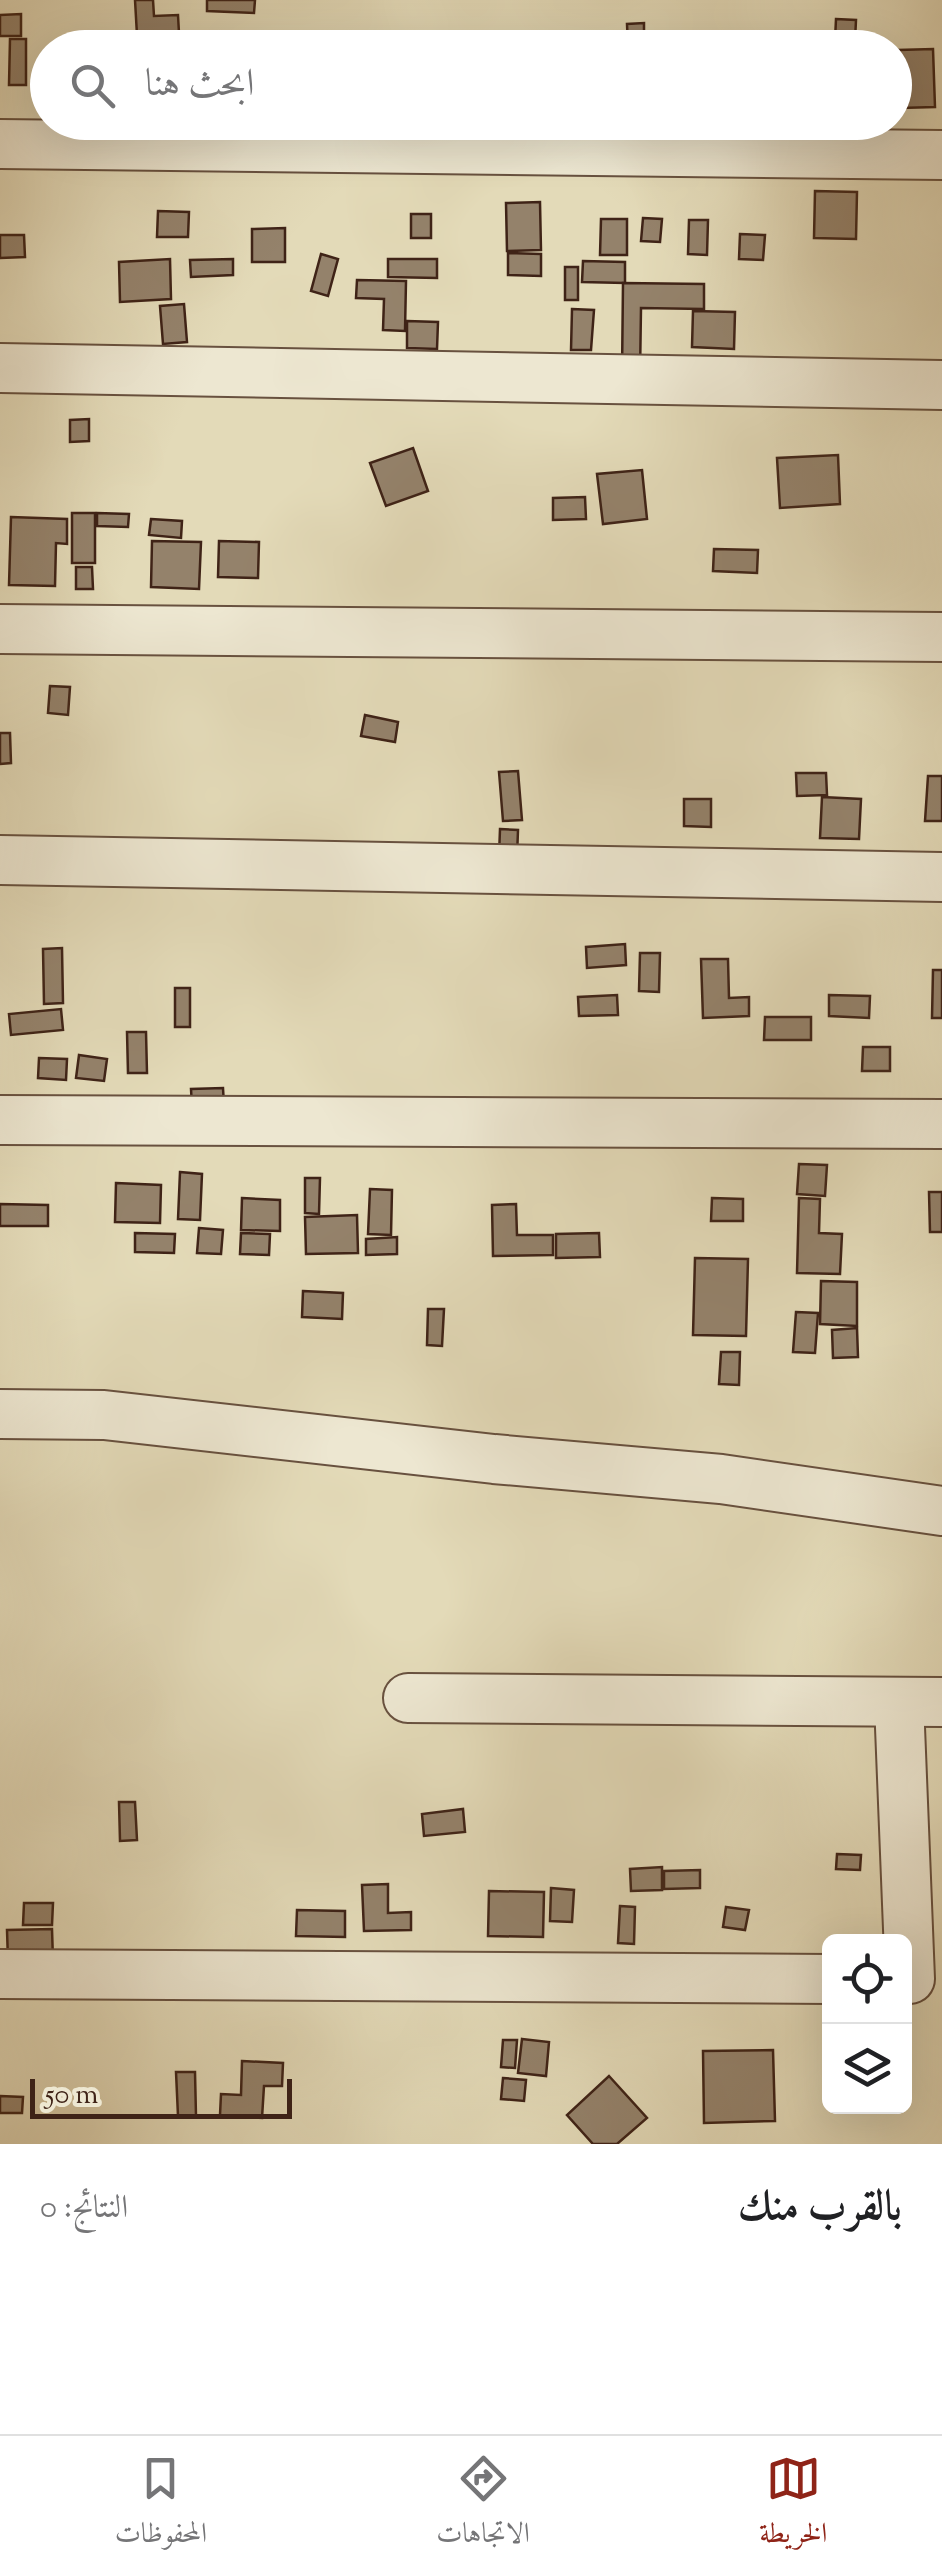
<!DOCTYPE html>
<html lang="ar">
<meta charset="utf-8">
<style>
:root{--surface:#fff;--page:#f2f2f2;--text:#202124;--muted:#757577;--line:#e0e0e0;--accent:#8f2418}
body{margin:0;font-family:"Sorts Mill Goudy",Amiri,serif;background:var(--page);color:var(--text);direction:rtl}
.controls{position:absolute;right:30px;bottom:30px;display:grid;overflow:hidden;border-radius:15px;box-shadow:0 10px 40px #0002}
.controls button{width:90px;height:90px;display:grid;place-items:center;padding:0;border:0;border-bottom:2px solid var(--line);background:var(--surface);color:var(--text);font:50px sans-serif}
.scale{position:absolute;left:30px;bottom:25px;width:262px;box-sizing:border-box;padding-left:10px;border:5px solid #3f2317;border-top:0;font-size:28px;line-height:35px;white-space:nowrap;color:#3f2317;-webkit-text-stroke:8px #ede7d1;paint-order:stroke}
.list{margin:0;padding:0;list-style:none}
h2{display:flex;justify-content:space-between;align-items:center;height:130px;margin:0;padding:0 40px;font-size:42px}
h2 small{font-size:32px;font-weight:400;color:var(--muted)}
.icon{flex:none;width:55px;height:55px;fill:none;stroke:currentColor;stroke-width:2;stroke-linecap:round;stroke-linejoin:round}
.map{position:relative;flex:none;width:942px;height:2144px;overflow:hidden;direction:ltr}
.search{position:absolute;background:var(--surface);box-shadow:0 10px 40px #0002;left:30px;right:30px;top:30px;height:110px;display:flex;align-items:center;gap:25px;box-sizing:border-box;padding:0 35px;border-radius:55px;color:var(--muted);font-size:38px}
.sheet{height:290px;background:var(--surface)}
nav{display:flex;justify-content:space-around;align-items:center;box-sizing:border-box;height:140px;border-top:2px solid var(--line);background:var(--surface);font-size:28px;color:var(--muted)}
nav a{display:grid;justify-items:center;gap:5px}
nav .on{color:var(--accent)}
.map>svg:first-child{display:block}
</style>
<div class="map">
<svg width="942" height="2144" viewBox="0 0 942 2144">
<rect width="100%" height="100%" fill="#e3dab8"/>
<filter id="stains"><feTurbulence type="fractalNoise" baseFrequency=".002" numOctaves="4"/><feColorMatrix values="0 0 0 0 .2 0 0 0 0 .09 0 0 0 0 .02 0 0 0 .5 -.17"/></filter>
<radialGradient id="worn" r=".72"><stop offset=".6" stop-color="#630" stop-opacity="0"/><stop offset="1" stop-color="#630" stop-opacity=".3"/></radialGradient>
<g fill="#94826b" stroke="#3f2317" stroke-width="2.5">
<path d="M135,0H153L154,16L178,15L179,33L137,35Z"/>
<path d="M207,0H255L254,13L207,11Z"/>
<path d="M21,14V36H0V15Z"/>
<path d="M836,19L856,20L855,41L835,40Z"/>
<path d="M644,23V48H628L627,24Z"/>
<path d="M120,35L122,48H75L74,42Z"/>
<path d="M563,36L564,48H532V39Z"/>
<path d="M10,39H26V85H9Z"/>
<path d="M933,49L935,107L900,108L898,50Z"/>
<path d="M815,191L857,192L856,239L814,238Z"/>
<path d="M540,202L541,250L507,251L506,203Z"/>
<path d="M158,211L189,212L188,237H157Z"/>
<rect x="411" y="214" width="20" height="24"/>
<path d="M643,218L662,219L660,242L641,241Z"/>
<path d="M601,219H627V255H600Z"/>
<path d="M689,220H708L707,255L688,254Z"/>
<path d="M285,228V262H252V229Z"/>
<path d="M740,234L765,235L763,260L739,259Z"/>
<path d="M0,235H24L25,257L0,258Z"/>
<path d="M508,253L541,254V276L508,275Z"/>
<path d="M321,254L338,259L328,296L311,291Z"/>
<path d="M170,259L171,299L120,302L119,262Z"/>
<path d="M233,259V275L191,277L190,260Z"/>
<path d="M388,259H437V278L388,277Z"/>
<path d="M583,261L625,262V283L582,282Z"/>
<rect x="565" y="267" width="13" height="33"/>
<path d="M357,280L406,281L405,331L383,330L384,299L356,298Z"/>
<path d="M623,283L704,284V309L641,308L640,375L622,374Z"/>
<path d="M184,304L187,342L163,344L160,306Z"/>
<path d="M572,309L594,310L591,350H571Z"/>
<path d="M693,311L735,312L734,349L692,347Z"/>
<path d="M407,321L438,322L437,349L407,348Z"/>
<path d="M89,419V441L70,442V420Z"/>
<path d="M413,448L428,491L386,506L370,463Z"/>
<path d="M838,455L840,504L780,508L777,458Z"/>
<path d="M642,470L647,519L603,524L597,474Z"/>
<path d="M585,497L586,519L553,520V498Z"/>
<rect x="72" y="513" width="23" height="50"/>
<path d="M97,513L129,514L128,527L97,526Z"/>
<path d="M11,517L67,519V544L56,543L55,586L9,585Z"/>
<path d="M151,519L182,521L181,538L149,535Z"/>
<path d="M152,541L201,542L199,589L151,587Z"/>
<path d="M219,541L259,542L258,578L218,577Z"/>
<path d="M714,549L758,550L757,573L713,571Z"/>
<path d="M76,567H92L93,589H76Z"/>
<path d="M50,686L70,687L68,715L48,713Z"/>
<path d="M365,715L398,722L395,742L361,736Z"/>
<path d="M0,733H10L11,763L0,764Z"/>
<path d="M518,771L522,820L503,821L499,772Z"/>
<path d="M796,773H826L827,795L797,796Z"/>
<path d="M928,776H942V821H925Z"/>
<path d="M822,797L861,799L859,839L820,838Z"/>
<path d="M684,799H711V827L684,826Z"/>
<path d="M500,829L518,830L517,857L499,856Z"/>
<path d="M625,944L626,965L587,968L586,947Z"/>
<path d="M62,948L63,1003L44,1004L43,949Z"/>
<path d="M640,953H660L659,992L639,991Z"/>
<path d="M701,959H728L729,998L749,997V1016L703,1018Z"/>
<path d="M933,970H942V1018H932Z"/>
<rect x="175" y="988" width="15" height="39"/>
<path d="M617,995L618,1015L579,1016L578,997Z"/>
<path d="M829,995L870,996L869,1018L829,1016Z"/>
<path d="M61,1009L63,1030L11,1035L9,1014Z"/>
<path d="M765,1017H811V1040H764Z"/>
<path d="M127,1032H146L147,1073H128Z"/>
<path d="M863,1047H890V1071H862Z"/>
<path d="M79,1055L107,1059L104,1081L76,1078Z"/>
<path d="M39,1058L67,1059L66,1080L38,1078Z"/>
<path d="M223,1088L224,1105L192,1107L191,1089Z"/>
<path d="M799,1164L827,1165L825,1196L797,1194Z"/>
<path d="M180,1172L202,1174L200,1220L178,1219Z"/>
<path d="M305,1178H320L319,1214L305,1213Z"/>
<path d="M116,1183L161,1185L160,1223L115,1222Z"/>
<path d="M370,1189L392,1190L391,1235L368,1234Z"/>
<path d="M929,1192H942V1232H930Z"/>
<path d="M242,1198L280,1200V1231L241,1230Z"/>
<path d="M712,1198L743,1199V1221H711Z"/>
<path d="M799,1198L820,1199L819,1233L842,1234L840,1274L797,1273Z"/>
<path d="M0,1204L48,1205V1226H0Z"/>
<path d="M516,1204L517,1235H553V1255L493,1256L492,1205Z"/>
<path d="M357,1215L358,1253L306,1254L305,1217Z"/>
<path d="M199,1228L223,1230L221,1254L197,1253Z"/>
<path d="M135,1233L175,1234L174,1253L135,1252Z"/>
<path d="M241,1233L270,1234L269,1255L240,1254Z"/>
<path d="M599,1233L600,1257L556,1258V1234Z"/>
<path d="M397,1237V1254L366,1255V1239Z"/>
<path d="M695,1258L748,1259L746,1336L693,1335Z"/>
<path d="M821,1281L857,1282V1326L820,1324Z"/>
<path d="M303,1291L343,1293L342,1319L302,1317Z"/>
<path d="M428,1309H444L442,1346L427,1345Z"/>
<path d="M796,1312L818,1313L815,1353L793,1352Z"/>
<path d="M857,1328L858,1357L833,1358L832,1330Z"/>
<path d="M721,1352H740L739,1385L719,1384Z"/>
<path d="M119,1802H135L137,1840L120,1841Z"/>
<path d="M463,1809L465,1832L424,1836L422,1814Z"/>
<path d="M837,1854L861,1855L860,1870L836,1869Z"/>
<path d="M662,1867V1890L631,1891L630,1869Z"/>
<path d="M700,1870V1888L664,1889V1871Z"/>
<path d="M388,1884V1913L411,1912V1930L364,1931L362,1885Z"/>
<path d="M551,1888L574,1890L572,1922L550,1921Z"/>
<path d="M489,1891L544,1892L543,1937L488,1936Z"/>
<path d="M24,1903H53L52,1925H23Z"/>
<path d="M620,1906L635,1907L634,1944L618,1943Z"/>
<path d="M726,1907L749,1910L745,1930L723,1927Z"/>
<path d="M297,1910L345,1911V1937L296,1936Z"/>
<path d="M52,1929L53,1960L8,1961L7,1930Z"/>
<path d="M522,2039L549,2042L546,2076L518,2073Z"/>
<path d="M503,2040H517L515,2068L501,2067Z"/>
<path d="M773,2050L775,2121L704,2123L703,2051Z"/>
<path d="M242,2061L283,2063L282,2086H264L262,2118L220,2115L221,2094L241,2095Z"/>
<path d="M176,2072H195L196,2116H178Z"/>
<path d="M609,2076L647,2118L617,2144H593L567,2115Z"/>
<path d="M503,2078L526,2080L524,2101L501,2099Z"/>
<path d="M0,2096L23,2097L22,2113H0Z"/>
</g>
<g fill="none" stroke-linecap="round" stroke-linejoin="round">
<g stroke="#68513f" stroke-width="52">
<g id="minor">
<path d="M0,144L942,155"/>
<path d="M0,368L942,385"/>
<path d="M0,629L942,637"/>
<path d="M0,860L942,877"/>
<path d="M0,1120L942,1124"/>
<path d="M0,1414L104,1415L494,1459L721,1479L942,1511"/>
<path d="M408,1698L942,1702"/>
<path d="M899,1702L910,1979"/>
<path d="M0,1974L830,1979"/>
</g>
</g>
<use href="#minor" stroke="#ede7d1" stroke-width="48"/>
</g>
<rect width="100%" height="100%" filter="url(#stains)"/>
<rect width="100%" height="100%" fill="url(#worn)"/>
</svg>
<div class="controls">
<button><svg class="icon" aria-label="locate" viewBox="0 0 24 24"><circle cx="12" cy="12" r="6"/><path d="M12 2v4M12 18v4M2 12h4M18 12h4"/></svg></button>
<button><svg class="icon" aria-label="layers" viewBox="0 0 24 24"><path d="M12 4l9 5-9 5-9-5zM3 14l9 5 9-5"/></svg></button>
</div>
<div class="scale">50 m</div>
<div class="search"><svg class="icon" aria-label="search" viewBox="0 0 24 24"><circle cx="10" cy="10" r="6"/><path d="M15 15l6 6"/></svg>ابحث هنا</div>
</div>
<section class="sheet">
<h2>بالقرب منك<small>النتائج: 0</small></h2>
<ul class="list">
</ul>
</section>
<nav>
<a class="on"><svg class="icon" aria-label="map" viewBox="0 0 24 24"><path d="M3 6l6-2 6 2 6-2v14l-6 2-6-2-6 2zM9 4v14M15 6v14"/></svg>الخريطة</a>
<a><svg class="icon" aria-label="directions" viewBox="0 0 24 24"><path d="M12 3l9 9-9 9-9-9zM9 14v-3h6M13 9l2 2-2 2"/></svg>الاتجاهات</a>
<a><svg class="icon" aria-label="saved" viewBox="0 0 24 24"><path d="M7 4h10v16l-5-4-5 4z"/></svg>المحفوظات</a>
</nav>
